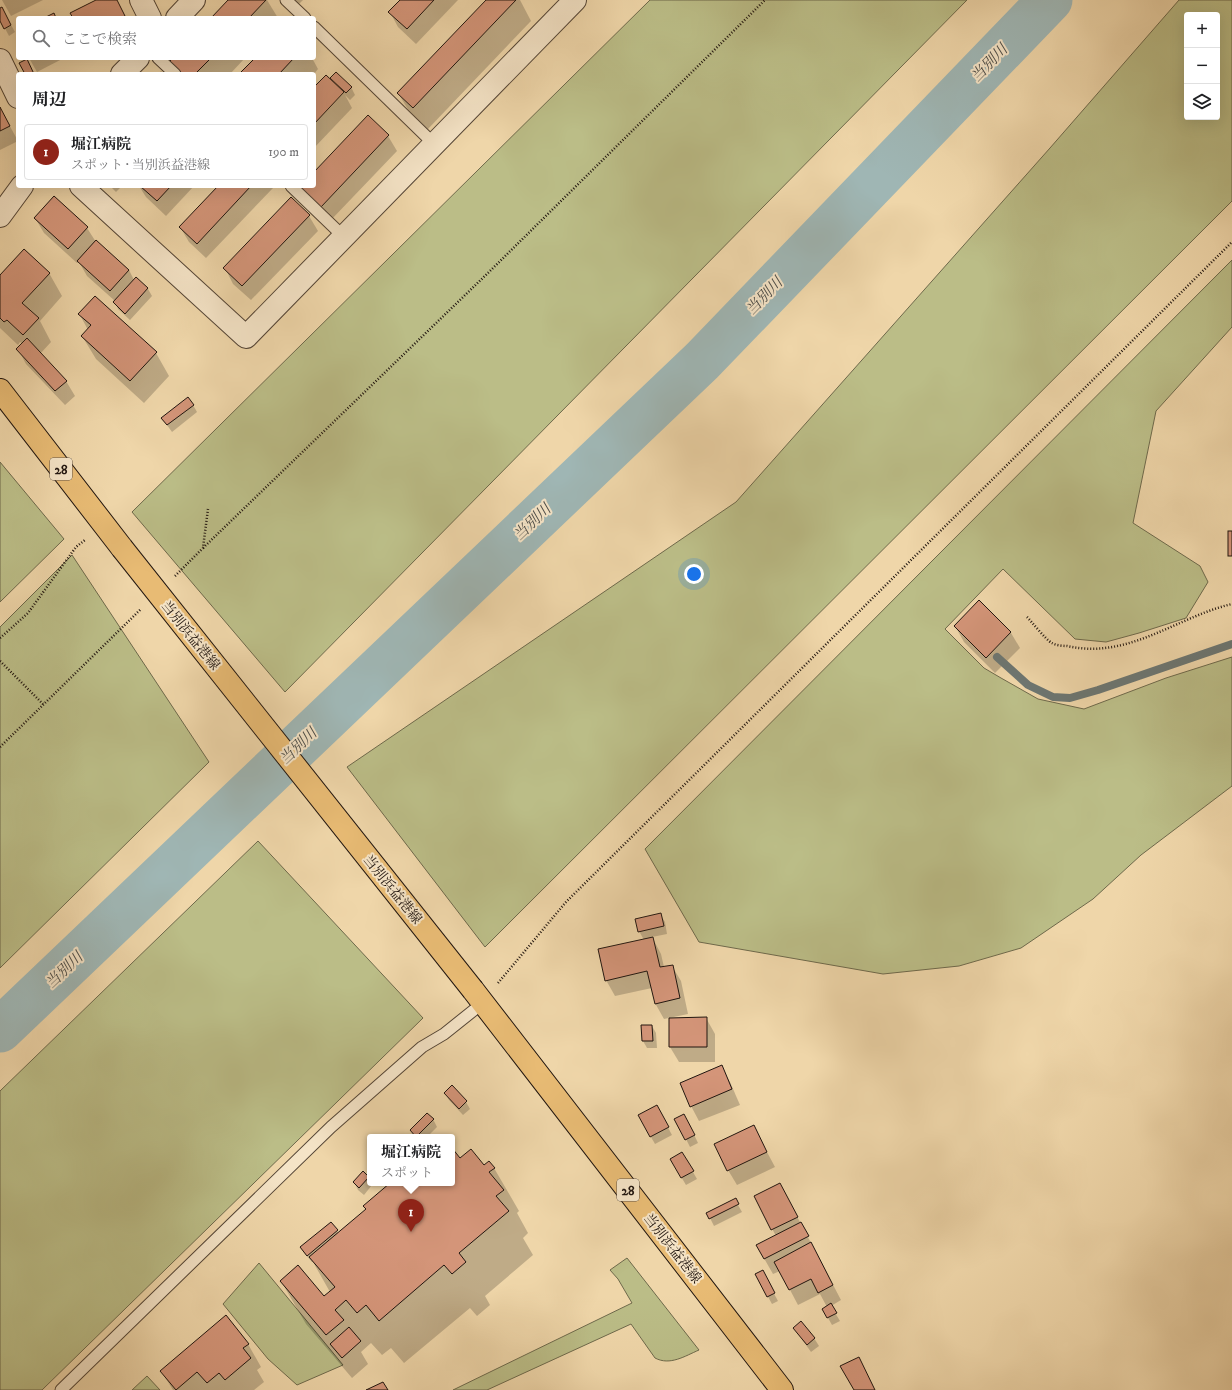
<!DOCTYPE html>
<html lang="ja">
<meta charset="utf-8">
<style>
:root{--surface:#fff;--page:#f6f6f6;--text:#202124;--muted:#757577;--line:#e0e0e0;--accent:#8f2418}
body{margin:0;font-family:"IM FELL DW Pica","Noto Serif JP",serif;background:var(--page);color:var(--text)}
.controls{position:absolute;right:12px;top:12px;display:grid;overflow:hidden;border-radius:4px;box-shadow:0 4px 16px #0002}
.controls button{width:36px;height:36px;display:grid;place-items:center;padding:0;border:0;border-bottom:1px solid var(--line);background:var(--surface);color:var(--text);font:20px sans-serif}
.you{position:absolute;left:694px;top:574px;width:14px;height:14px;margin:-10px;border:3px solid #fff;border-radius:50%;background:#1a73e8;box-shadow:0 0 0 6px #1a73e833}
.badge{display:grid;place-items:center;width:26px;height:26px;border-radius:50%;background:var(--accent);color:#fff;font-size:13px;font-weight:700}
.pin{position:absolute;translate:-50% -33px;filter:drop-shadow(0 1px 2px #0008)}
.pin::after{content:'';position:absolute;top:21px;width:14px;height:12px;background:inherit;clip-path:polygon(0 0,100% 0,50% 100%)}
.popup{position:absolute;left:367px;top:1134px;width:88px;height:52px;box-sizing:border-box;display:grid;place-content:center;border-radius:4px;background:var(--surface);filter:drop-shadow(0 1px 3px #0005);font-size:13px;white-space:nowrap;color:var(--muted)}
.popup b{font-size:15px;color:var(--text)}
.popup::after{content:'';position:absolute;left:50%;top:100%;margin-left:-8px;border:8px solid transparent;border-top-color:var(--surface)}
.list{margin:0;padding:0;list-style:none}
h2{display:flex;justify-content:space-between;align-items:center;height:52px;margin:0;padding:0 16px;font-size:17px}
h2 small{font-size:13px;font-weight:400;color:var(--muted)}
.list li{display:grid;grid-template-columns:26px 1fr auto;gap:12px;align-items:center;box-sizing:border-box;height:56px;margin:0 8px 8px;padding:0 8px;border:1px solid var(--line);border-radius:4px}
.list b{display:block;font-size:15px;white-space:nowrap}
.list p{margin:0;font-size:13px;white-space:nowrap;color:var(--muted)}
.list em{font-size:13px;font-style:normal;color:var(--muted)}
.icon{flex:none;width:22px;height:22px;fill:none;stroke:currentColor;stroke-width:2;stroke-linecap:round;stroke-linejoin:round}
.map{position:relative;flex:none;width:1232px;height:1390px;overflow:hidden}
.search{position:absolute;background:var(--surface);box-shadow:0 4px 16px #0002;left:16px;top:16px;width:300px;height:44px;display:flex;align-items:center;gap:10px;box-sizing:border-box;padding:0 14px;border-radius:4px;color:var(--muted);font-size:15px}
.panel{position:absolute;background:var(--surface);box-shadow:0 4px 16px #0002;left:16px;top:72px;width:300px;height:116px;border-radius:4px}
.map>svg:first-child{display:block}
</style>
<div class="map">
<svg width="1232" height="1390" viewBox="0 0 1232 1390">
<rect width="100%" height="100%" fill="#efd6a9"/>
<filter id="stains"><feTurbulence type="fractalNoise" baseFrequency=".005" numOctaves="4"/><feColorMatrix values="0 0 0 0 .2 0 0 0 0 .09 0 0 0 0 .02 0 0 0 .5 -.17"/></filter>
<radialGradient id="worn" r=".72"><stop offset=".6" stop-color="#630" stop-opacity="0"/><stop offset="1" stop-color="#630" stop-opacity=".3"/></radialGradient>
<g fill="#bbbd87" stroke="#6e694b" fill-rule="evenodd">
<path d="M650,0H967L285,692L132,512Z"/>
<path d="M1179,0H1232V201L485,947L347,767L736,502L1050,148ZM1187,15H1217V117H1187Z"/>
<path d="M1232,260V327L1156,411L1133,523L1200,566L1208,582L1186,618L1139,633L1106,642L1075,639L1003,569L945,629L984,668L1001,678L1038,699L1084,709L1166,678L1232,657V786L1141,855L1093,899L1021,948L959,966L883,974L699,942L645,849Z"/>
<path d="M0,462L64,539L0,602Z"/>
<path d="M72,555L209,762L0,968V627Z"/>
<path d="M258,841L423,1018L42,1390H0V1091Z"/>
<path d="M627,1258L699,1350C685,1356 670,1366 655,1358L631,1324L487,1390H453L632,1303L618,1279L610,1270Z"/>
<path d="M259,1263L343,1365L297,1385L268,1359L223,1304Z"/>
<path d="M147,1376L160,1390H132Z"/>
</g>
<g fill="#0003">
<path d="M2,0H43L11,16Z"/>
<path d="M230,0H267L278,18H213Z"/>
<path d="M293,0H303L298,5Z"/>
<path d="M401,0H458L416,44L398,27L390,12Z"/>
<path d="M487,0H520L531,21L427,130L412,116L398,93Z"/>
<path d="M0,9L6,16L15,32L9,36L0,19Z"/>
<path d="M29,58H64L37,72Z"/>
<path d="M175,58H245L230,74H179L171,62Z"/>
<path d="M256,58H312L318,69L314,74H241Z"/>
<path d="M161,71L164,74H158Z"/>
<path d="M331,78L351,87L355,95L350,100L345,95L352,108L314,148V88L335,84Z"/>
<path d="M0,108L18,141L0,150Z"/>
<path d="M388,136L397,151L330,221L310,202L301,187L314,186V173Z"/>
<path d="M110,186H122L116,192Z"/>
<path d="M139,186H194L166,216L146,197Z"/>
<path d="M219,186H272L273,188L206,258L189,242L180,227Z"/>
<path d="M309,216L318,231L251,300L233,284L225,268Z"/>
<path d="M35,218L87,228L96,242V241L129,270L134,280L136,278L148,289L152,296L130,320L118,309L115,301L87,276L79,262L77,263L44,233Z"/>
<path d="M49,273L62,296L40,321L51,342L40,354L66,381L75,396L65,405L26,364L18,349L23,344L20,342L18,345L0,328V276Z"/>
<path d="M80,315L156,353L169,376L144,403L96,359L82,336L88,330Z"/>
<path d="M193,405L197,412L172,432L162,418Z"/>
<path d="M979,602L1011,633L1020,648L995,673L964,642L955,626Z"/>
<path d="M660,914L665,922L667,934L652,937L661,954L664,967L672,966L681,981L688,1014L664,1019L655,1003L652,988L615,996L606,980L644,940L639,931Z"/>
<path d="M706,1018L715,1034V1062H679L670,1047Z"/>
<path d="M642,1026H652L656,1033L657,1048H647L643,1041Z"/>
<path d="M721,1067L730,1082L740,1105L699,1121L691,1106Z"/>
<path d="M445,1093L466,1102L470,1109L463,1115L449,1100Z"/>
<path d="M657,1107L672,1135L655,1144L639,1116Z"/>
<path d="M433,1119L437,1127L427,1137H415L411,1130Z"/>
<path d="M676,1119L688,1122L698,1143L690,1147Z"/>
<path d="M753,1126L775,1167L737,1185L728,1170Z"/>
<path d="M452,1149L460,1159L494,1168L519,1211L517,1213L528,1233L523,1238L533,1255L485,1296L490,1305L477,1316L470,1308L404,1363L391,1348L382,1355L371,1343L361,1352L368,1364L352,1378L306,1324L281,1281L324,1297L330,1292L313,1262H312L306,1255L301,1248L337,1231L339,1233L366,1210L364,1206L392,1183H452Z"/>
<path d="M682,1153L697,1179L686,1185L671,1160Z"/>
<path d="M363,1173L368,1178L372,1185L364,1195L358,1190L354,1182Z"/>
<path d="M780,1184L841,1300L831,1306L840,1321L832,1325L823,1309L827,1307L820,1294L798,1305L780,1271L773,1274L757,1246L776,1236L755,1197Z"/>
<path d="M735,1200L742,1212L714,1226L708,1214Z"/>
<path d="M756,1275L766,1279L778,1301L772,1304Z"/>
<path d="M794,1328L814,1338L819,1346L811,1352Z"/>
<path d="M248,1344L261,1367L257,1370L264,1382L254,1390H173L161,1371Z"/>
</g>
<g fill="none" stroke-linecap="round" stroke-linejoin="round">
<path stroke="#6c7672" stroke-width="8" d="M997,657L1028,685L1053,697L1070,698L1098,690L1232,644"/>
<path stroke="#9fb6b4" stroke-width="45" d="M0,1030L702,361L1050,0"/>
</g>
<g fill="#d49579" stroke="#20150f">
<path d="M96,0H117L125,16L121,18H73L70,13Z"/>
<path d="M228,0H266L249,18H211Z"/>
<path d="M400,0H434L407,29L388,12Z"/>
<path d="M486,0H516L413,108L397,93Z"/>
<path d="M2,7L11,25L4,29L0,21V8Z"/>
<path d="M54,13L56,18H44Z"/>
<path d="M173,58H211L195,74H183L170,61Z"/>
<path d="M255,58H294L279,74H239Z"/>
<path d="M27,59L34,74H25L19,63Z"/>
<path d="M336,72L352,87L346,93L330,78Z"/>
<path d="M326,75L344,92L314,124V87Z"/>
<path d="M0,107L10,126L0,131Z"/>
<path d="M368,115L389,135L321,207L300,187L314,186V172Z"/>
<path d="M140,186H171L157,201Z"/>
<path d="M218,186H251L197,244L179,227Z"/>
<path d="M54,196L88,227L68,249L34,218Z"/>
<path d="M291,197L310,215L242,286L223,268Z"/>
<path d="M96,240L129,270L110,291L77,261Z"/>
<path d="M24,249L50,273L22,303L39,318L23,335L7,320L4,322L0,318V275Z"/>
<path d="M136,277L148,288L125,314L113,302Z"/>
<path d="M95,296L157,352L130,381L81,336L91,325L78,314Z"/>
<path d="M27,338L67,381L55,391L16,349Z"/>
<path d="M188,397L194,405L167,425L161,418Z"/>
<rect x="1228" y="531" width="4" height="25"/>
<path d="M979,600L1011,632L986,658L954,626Z"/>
<path d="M661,913L664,926L638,932L635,919Z"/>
<path d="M653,937L660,967L673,965L680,998L655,1004L647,971L605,981L598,949Z"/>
<path d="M707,1017V1047H669V1018Z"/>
<path d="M641,1025H652L653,1041H642Z"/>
<path d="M722,1065L732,1089L690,1107L680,1083Z"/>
<path d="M452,1085L467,1101L459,1109L444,1093Z"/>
<path d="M657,1105L669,1127L650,1137L638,1115Z"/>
<path d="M427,1113L434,1119L416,1137L410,1130Z"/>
<path d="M684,1114L695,1135L685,1140L674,1119Z"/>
<path d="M754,1125L767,1152L727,1171L714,1144Z"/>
<path d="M452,1148L460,1158L471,1149L484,1165L489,1161L495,1168L489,1172L504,1190L496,1196L509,1211L459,1253L466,1262L452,1274L444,1265L379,1321L366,1305L357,1313L346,1300L335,1310L344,1320L326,1335L280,1281L298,1265L324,1296L335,1287L309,1257L366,1209L363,1206L390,1183H452Z"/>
<path d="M682,1152L694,1171L681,1178L670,1159Z"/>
<path d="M363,1171L369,1177L359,1188L353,1182Z"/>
<path d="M780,1183L798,1217L771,1230L754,1196Z"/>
<path d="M736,1198L739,1204L709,1219L706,1213Z"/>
<path d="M331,1222L338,1230L307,1256L300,1247Z"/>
<path d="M801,1222L809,1236L764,1259L756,1245Z"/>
<path d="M811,1242L833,1285L818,1293L811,1279L789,1290L774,1262Z"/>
<path d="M763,1270L775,1293L767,1297L755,1274Z"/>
<path d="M831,1303L837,1313L827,1318L822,1309Z"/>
<path d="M226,1315L249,1344L243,1348L251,1358L225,1380L219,1373L207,1383L197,1372L176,1390L160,1371Z"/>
<path d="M801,1321L815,1338L807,1345L793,1328Z"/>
<path d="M349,1327L361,1341L342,1358L330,1344Z"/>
<path d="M859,1357L875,1390H854L840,1366Z"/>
<path d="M383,1382L388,1390H366Z"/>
</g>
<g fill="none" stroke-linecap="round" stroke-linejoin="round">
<g stroke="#544536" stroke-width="13">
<g id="lane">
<path d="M286,0L305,18"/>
<path d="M314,27L434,144"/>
<path d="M158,58L175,74"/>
<path d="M291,186L344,237"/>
<path d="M61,1390L331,1127L422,1047L444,1034L484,1002"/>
</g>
</g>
<g stroke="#544536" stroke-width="24">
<g id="street">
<path d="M141,0L150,18"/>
<path d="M177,18L194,0"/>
<path d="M0,60L18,97"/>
<path d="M122,74L138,58"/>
<path d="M81,186L246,337L575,0"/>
<path d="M0,216L22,186"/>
</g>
</g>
<g stroke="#20150f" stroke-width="24">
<g id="primary">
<path d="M0,390L122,548"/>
<path d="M473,990L782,1390"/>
</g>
</g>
<g stroke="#20150f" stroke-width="2.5" stroke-dasharray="1 2" stroke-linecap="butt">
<path d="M203,548L490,271L765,0"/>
<path d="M175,576L203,548L208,509"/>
<path d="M1027,617C1032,622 1046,640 1052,643C1055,645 1062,646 1067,646C1129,660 1176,617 1232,604"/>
<path d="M0,638L28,613L76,547L85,540"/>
<path d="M0,661L43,704"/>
<path d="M0,747L141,609"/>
<path d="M498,983L566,902L1232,242"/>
</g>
<use href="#lane" stroke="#f5e4c7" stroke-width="11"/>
<use href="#street" stroke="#f5e4c7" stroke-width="22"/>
<use href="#primary" stroke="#e8bb74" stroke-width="22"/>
<g stroke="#20150f" stroke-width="24" stroke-linecap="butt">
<path id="primary-bridge" d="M122,548L473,990"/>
</g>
<use href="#primary-bridge" stroke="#e8bb74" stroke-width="22"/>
</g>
<g text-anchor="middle" stroke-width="4" stroke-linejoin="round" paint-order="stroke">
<g fill="#f5e4c7" stroke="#605346" stroke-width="1">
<rect x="50" y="458" width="22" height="22" rx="3"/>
<rect x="617" y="1179" width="22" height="22" rx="3"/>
</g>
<g font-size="13" font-weight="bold" fill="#20150f">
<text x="61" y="474">28</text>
<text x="628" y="1195">28</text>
</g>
<g font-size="14" fill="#20150f" stroke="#f5e4c7">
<text transform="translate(191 635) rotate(51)" y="5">当別浜益港線</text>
<text transform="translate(393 889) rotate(51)" y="5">当別浜益港線</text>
<text transform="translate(673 1248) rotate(52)" y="5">当別浜益港線</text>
</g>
<g font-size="15" font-style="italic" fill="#4c4d49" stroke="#f5e4c7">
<text transform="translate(989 63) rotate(-46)" y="5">当別川</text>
<text transform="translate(764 296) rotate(-46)" y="5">当別川</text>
<text transform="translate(532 522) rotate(-44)" y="5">当別川</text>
<text transform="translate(298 746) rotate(-44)" y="5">当別川</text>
<text transform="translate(64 970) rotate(-44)" y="5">当別川</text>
</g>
</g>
<rect width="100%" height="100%" filter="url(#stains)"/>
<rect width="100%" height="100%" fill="url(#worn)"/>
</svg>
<div class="controls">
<button>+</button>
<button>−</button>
<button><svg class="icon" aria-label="layers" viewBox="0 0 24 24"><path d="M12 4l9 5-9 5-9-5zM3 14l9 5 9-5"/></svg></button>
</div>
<div class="you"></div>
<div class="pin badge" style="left:411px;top:1232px">1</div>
<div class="popup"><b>堀江病院</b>スポット</div>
<div class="search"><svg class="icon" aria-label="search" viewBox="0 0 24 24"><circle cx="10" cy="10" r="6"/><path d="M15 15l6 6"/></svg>ここで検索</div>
<section class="panel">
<h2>周辺<small></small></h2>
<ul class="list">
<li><span class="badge">1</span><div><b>堀江病院</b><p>スポット · 当別浜益港線</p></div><em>190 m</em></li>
</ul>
</section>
</div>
